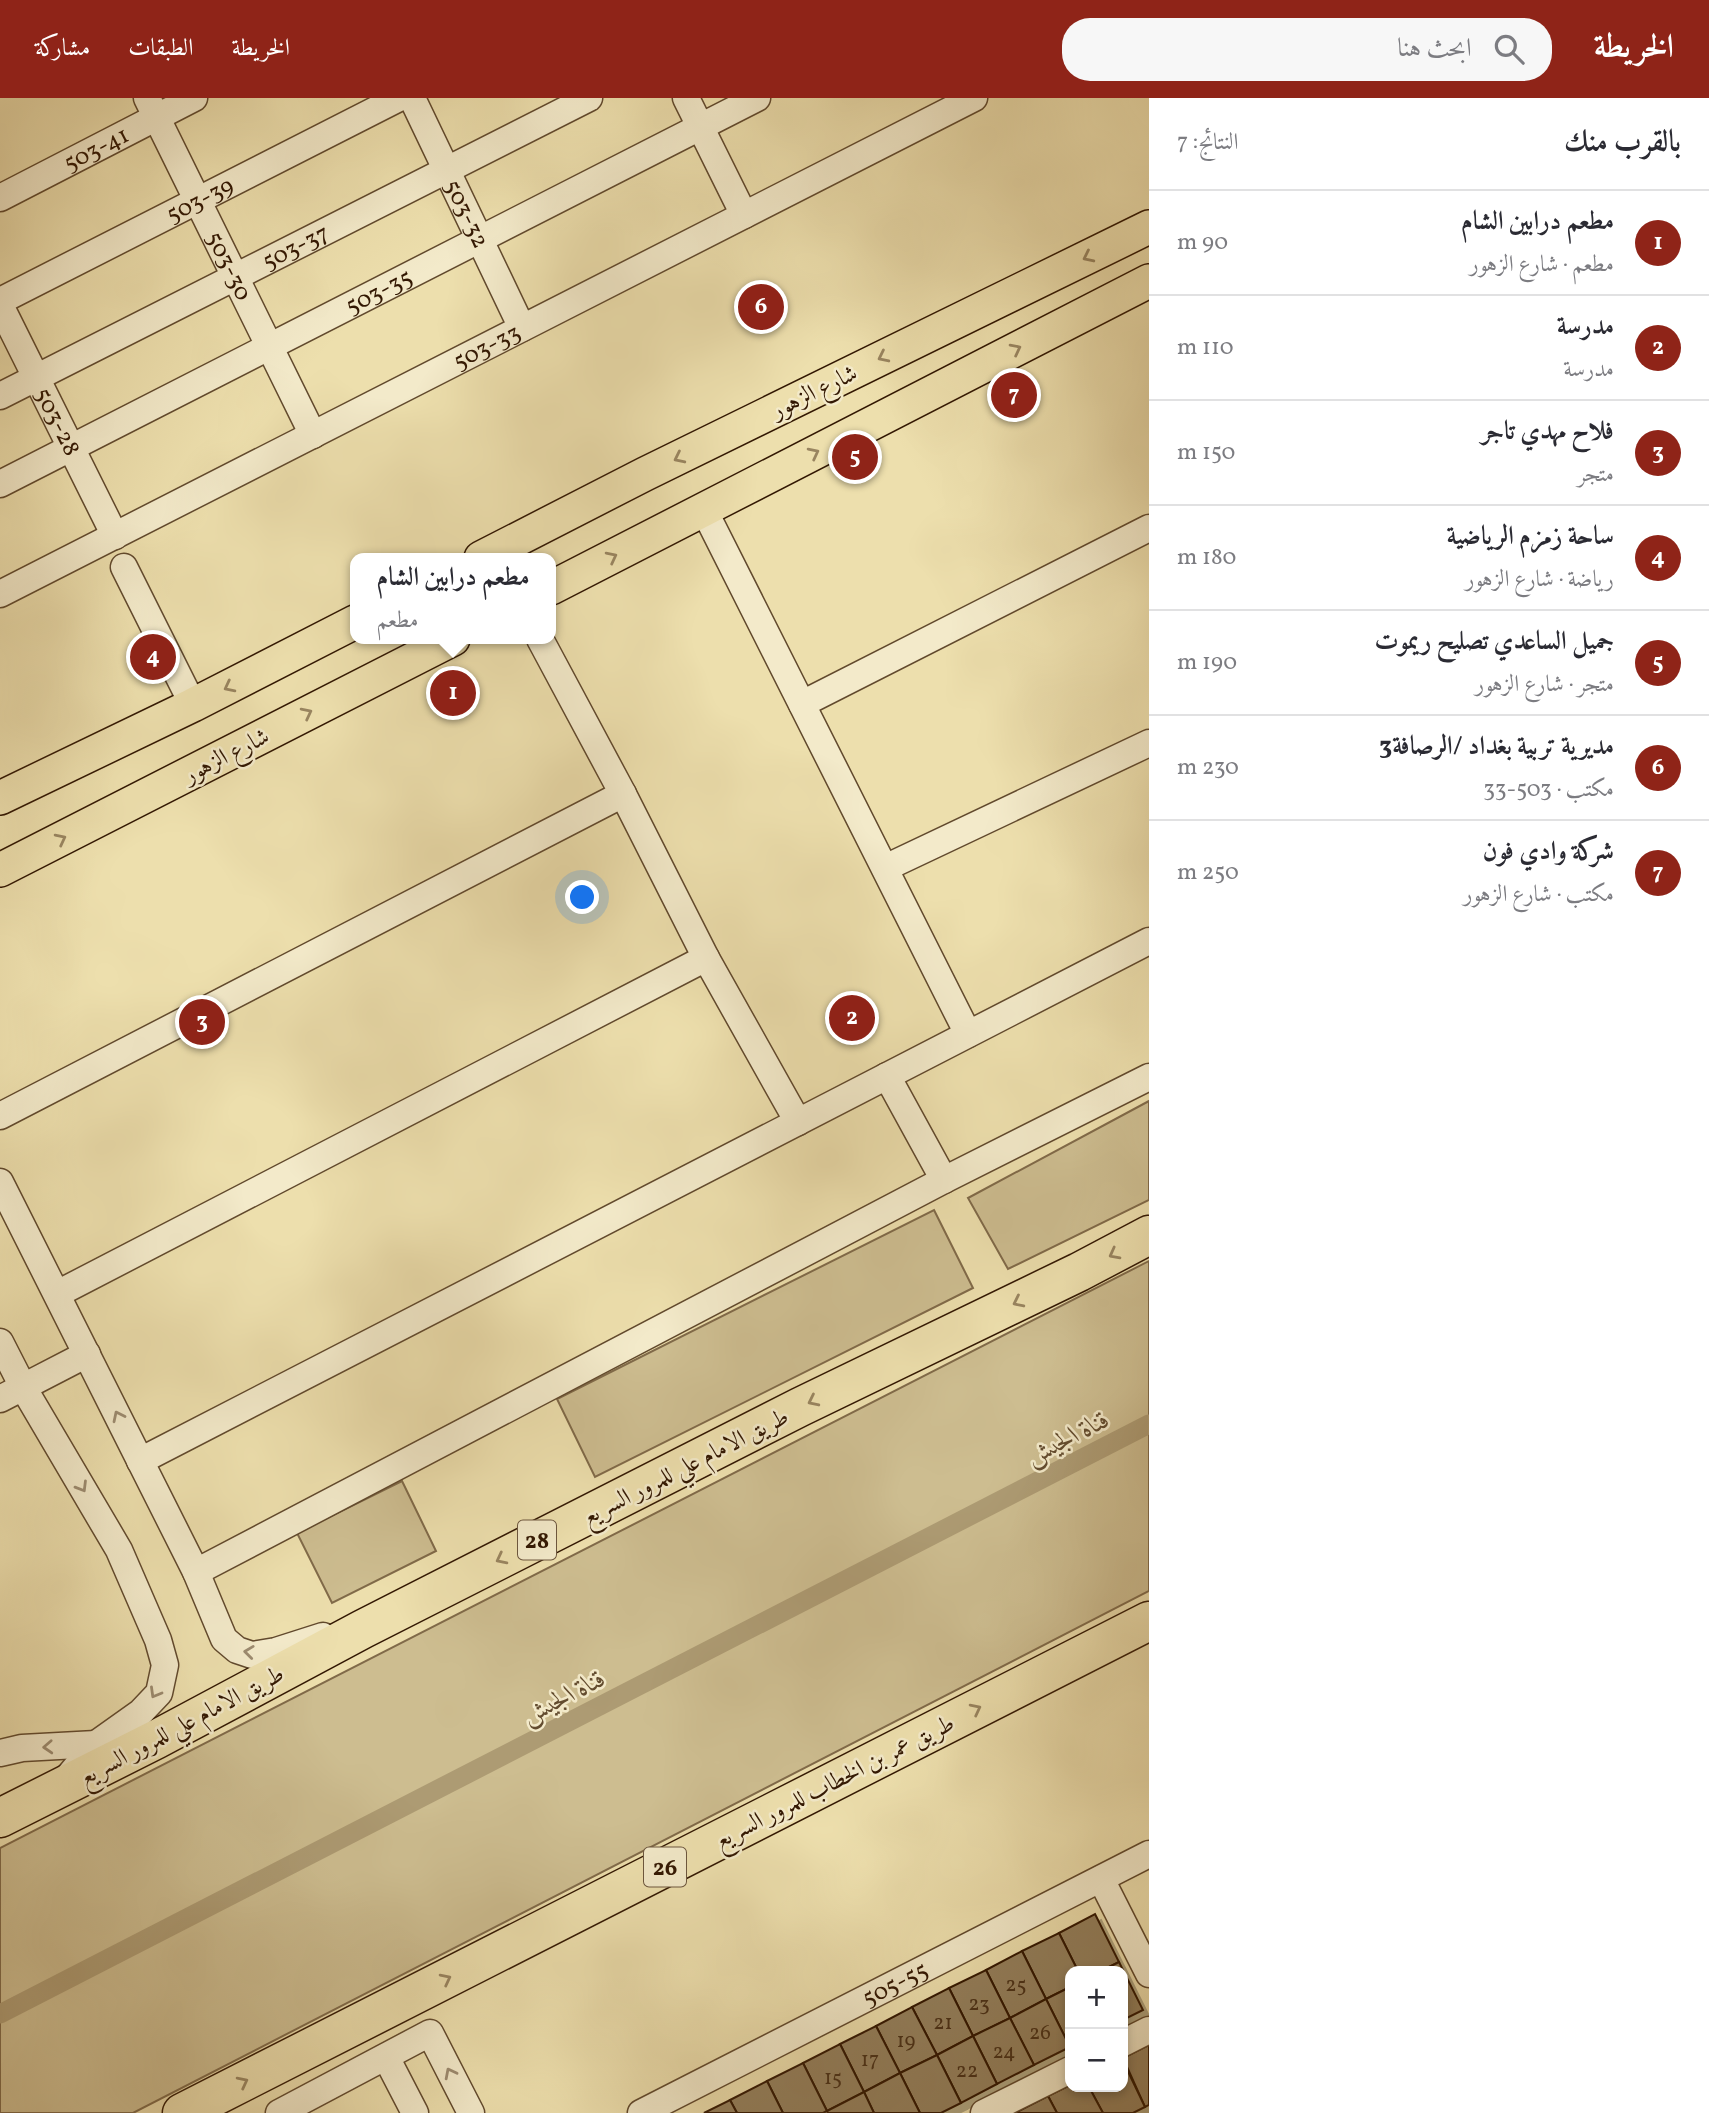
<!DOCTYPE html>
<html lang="ar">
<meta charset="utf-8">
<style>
:root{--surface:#fff;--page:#f7f7f7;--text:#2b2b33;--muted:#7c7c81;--line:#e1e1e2;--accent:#8f2418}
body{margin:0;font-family:Vollkorn,Amiri,serif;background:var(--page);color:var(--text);direction:rtl}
.controls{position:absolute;right:21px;bottom:21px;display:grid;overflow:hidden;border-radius:14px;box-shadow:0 4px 10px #0003}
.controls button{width:63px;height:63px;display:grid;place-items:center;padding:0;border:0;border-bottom:2px solid var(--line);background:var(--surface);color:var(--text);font:35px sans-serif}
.you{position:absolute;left:583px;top:800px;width:24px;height:24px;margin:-18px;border:5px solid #fff;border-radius:50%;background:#1a73e8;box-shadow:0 0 0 10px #1a73e833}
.badge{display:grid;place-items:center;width:46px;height:46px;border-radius:50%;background:var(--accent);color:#fff;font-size:23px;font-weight:700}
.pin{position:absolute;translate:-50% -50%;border:4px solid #fff;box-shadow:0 2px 7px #0006}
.popup{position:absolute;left:350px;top:455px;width:206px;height:91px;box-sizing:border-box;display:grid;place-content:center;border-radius:14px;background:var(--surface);filter:drop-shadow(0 2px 5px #0005);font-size:23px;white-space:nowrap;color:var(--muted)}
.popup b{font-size:26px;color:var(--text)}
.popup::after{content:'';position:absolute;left:50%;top:100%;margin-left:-14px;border:14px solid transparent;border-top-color:var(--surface)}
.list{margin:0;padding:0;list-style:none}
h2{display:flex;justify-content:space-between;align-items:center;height:91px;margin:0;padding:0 28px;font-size:30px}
h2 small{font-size:23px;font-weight:400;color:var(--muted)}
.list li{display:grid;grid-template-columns:46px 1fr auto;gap:21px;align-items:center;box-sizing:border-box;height:105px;padding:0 28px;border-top:2px solid var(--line)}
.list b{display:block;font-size:26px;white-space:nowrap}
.list p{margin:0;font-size:23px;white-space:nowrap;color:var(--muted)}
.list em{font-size:23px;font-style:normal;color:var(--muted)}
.icon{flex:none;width:38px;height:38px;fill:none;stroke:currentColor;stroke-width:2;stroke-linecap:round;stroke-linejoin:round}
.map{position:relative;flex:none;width:1149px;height:2015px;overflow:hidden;direction:ltr}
header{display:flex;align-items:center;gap:42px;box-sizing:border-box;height:98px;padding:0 35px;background:var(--accent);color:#fff}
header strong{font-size:33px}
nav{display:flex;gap:38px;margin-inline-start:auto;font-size:24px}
.search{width:490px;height:63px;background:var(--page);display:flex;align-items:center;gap:18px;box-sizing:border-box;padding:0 24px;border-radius:28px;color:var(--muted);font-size:26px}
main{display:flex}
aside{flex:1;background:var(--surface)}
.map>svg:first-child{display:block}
</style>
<header>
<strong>الخريطة</strong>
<div class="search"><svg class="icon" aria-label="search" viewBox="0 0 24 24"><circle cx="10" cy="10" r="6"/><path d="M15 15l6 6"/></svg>ابحث هنا</div>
<nav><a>الخريطة</a><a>الطبقات</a><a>مشاركة</a></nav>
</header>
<main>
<aside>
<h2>بالقرب منك<small>النتائج: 7</small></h2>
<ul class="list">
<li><span class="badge">1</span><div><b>مطعم درابين الشام</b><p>مطعم · شارع الزهور</p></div><em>90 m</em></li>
<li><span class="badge">2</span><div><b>مدرسة</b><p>مدرسة</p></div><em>110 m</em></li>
<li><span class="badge">3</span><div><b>فلاح مهدي تاجر</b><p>متجر</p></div><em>150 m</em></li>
<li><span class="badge">4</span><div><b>ساحة زمزم الرياضية</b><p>رياضة · شارع الزهور</p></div><em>180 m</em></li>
<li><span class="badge">5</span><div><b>جميل الساعدي تصليح ريموت</b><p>متجر · شارع الزهور</p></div><em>190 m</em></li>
<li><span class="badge">6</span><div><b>مديرية تربية بغداد /الرصافة3</b><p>مكتب · 503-33</p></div><em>230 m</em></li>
<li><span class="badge">7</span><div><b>شركة وادي فون</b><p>مكتب · شارع الزهور</p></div><em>250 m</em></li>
</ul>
</aside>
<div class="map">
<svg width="1149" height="2015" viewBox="0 0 1149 2015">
<defs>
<filter id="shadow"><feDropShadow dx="6" dy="6" stdDeviation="0" flood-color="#0004"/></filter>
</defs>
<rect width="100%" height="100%" fill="#eddfad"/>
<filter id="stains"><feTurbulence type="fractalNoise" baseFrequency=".00286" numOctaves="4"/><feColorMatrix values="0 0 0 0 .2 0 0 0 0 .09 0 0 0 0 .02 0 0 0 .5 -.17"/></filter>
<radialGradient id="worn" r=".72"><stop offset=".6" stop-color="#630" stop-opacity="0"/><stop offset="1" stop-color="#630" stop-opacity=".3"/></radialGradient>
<g fill="#cdbd90" stroke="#806a49" stroke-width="2">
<path d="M1149,1003V1102L1008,1171L968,1100Z"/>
<path d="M934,1112L973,1190L595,1379L557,1301Z"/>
<path d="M1149,1163V1493L133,2015H0V1750Z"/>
<path d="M402,1383L436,1453L332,1505L297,1435Z"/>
</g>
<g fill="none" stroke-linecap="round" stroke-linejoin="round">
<path stroke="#ad9b73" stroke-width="19" d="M0,1916L1149,1326"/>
</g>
<g fill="#937f5b" stroke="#321702" stroke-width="2" filter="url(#shadow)">
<path d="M1095,1816L1119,1864L1101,1873H1078L1059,1835Z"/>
<path d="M1059,1835L1078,1873H1070V1889L1046,1901L1022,1853Z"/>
<path d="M1022,1853L1046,1901L1010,1920L986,1872Z"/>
<path d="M1119,1864L1143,1912L1123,1922V1873H1101Z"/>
<path d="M986,1872L1010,1920L973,1938L949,1890Z"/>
<path d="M1070,1889V1949L1046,1901Z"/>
<path d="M949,1890L973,1938L937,1957L912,1909Z"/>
<path d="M1046,1901L1070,1949L1034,1967L1010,1920Z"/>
<path d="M912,1909L937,1957L900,1975L876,1928Z"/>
<path d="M1010,1920L1034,1967L997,1986L973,1938Z"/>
<path d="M876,1928L900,1975L864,1994L840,1946Z"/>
<path d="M973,1938L997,1986L961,2005L937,1957Z"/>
<path d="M840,1946L864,1994L827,2013L803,1965Z"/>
<path d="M1149,1947V2007L1145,2009L1123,1960Z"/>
<path d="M937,1957L961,2005L941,2015H920L900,1975Z"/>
<path d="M1123,1963L1145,2009L1133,2015H1103L1089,1989H1123Z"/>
<path d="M803,1965L827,2013L823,2015H783L767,1983Z"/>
<path d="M900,1975L920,2015H874L864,1994Z"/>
<path d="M767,1983L783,2015H737L730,2002Z"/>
<path d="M1070,1987V1989H1089L1103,2015H1057L1048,1998Z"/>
<path d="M864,1994L874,2015H828L827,2013Z"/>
<path d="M1048,1998L1057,2015H1015Z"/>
<path d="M730,2002L737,2015H704Z"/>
</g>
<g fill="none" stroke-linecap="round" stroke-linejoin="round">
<g stroke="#61492d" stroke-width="29">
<g id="minor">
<path id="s1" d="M147,0L313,337"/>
<path id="s2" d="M412,0L522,230"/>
<path d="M686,0L744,117"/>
<path id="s3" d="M0,100L194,0"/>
<path id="s4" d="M0,203L399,0"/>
<path id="s5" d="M0,207L115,438"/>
<path id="s6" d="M0,298L589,0"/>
<path id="s7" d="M0,386L757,0"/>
<path d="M704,412L968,936"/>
<path d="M124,469L193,607"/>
<path id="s8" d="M0,496L974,0"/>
<path d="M540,541L623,696L706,860L798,1024"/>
<path d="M802,606L1149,430"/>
<path d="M885,770L1149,645"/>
<path d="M887,978L944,1082"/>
<path d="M0,1018L623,696"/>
<path d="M0,1084L196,1474L224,1541L237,1552L252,1557L276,1553L323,1538"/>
<path d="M57,1196L706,860"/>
<path d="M0,1244L23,1289L119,1452L158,1542L165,1567L159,1595L141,1614L96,1646L68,1679"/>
<path d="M0,1301L87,1256"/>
<path d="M140,1363L1149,843"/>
<path d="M196,1474L944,1082L1149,979"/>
<path d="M0,1655L22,1650L96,1646"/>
<path d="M1101,1781L1149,1876"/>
<path d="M1123,1945L1149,1932"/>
<path d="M386,1959L415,2015"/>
<path d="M279,2015L430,1935L471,2015"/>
<path id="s9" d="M641,2015L1149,1756"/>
<path d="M984,2015L1070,1972"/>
</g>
</g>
<g stroke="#321702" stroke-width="36">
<g id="major">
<path d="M481,460L645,376L1149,129"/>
<path d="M551,490L1149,183"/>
<path d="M0,700L193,607L355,524"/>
<path d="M0,772L453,541"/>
</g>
</g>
<g stroke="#321702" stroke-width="41">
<g id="highway">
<path d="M0,1720L157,1641L363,1531L800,1309L1079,1174L1149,1137"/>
<path d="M182,2015L1149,1523"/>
</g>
</g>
<use href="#minor" stroke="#f3eaca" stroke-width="26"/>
<use href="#major" stroke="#eddfad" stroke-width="33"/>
<use href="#highway" stroke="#eddfad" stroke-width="38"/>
</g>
<defs><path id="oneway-chevron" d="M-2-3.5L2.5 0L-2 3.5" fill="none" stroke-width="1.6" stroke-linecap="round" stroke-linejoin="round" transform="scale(1.75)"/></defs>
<g stroke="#998560">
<use href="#oneway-chevron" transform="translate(1088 159) rotate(154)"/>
<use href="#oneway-chevron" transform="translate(1016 251) rotate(-27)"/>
<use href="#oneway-chevron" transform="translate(883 259) rotate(154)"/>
<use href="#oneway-chevron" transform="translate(814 355) rotate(-27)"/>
<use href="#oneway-chevron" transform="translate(679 360) rotate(154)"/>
<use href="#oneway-chevron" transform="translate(612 459) rotate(-27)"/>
<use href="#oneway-chevron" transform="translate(229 589) rotate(153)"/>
<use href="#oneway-chevron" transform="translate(307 615) rotate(-27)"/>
<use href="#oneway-chevron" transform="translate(61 741) rotate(-27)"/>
<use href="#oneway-chevron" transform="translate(1114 1156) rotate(152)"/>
<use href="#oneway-chevron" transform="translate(1018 1204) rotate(154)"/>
<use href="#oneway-chevron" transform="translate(813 1303) rotate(154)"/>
<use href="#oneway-chevron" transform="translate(501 1461) rotate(153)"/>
<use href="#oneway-chevron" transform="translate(976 1611) rotate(-27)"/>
<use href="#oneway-chevron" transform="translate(446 1881) rotate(-27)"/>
<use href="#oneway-chevron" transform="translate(243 1984) rotate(-27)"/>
</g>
<g stroke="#9c8b70">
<use href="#oneway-chevron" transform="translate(118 1318) rotate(-116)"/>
<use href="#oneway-chevron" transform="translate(82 1389) rotate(59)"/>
<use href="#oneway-chevron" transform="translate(249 1554) rotate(-173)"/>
<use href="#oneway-chevron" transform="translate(155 1595) rotate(120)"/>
<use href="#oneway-chevron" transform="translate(48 1649) rotate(177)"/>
<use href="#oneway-chevron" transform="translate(450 1975) rotate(-117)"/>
</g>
<g text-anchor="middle" stroke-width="5" stroke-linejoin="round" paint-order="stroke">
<g font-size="21" fill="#4a3118">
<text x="1016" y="1893">25</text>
<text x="979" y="1912">23</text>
<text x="943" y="1931">21</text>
<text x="1040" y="1941">26</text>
<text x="906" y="1949">19</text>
<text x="1004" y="1960">24</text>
<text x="870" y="1968">17</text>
<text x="967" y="1979">22</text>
<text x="833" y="1986">15</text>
</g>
<g fill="#f3eaca" stroke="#6c563e" stroke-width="2">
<rect x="518" y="1422.5" width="38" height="39" rx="5"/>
<rect x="644" y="1749.5" width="42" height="39" rx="5"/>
</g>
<g font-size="23" font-weight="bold" fill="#321702">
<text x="537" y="1450">28</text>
<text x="665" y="1777">26</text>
</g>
<g font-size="24" fill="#321702" stroke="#f3eaca">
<text dy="8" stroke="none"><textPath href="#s3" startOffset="108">503-41</textPath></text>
<text dy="8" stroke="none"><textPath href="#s4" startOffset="224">503-39</textPath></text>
<text dy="8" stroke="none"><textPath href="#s2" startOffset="128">503-32</textPath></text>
<text dy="8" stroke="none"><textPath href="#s6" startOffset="331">503-37</textPath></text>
<text dy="8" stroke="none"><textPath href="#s1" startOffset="187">503-30</textPath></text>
<text dy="8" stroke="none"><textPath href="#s7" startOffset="425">503-35</textPath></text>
<text dy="8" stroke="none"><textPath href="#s8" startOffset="546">503-33</textPath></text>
<text transform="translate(814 293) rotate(-26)" y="8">شارع الزهور</text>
<text dy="8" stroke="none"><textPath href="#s5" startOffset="130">503-28</textPath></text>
<text transform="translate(226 657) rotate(-27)" y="8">شارع الزهور</text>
<text transform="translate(685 1368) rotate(-27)" y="8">طريق الامام علي للمرور السريع</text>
<text transform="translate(181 1627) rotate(-28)" y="8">طريق الامام علي للمرور السريع</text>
<text transform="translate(834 1683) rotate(-27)" y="8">طريق عمر بن الخطاب للمرور السريع</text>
<text dy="8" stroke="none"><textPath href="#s9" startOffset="285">505-55</textPath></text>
</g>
<g font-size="26" font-style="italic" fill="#634c2f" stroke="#f3eaca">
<text transform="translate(1067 1339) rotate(-27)" y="9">قناة الجيش</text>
<text transform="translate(563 1598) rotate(-27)" y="9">قناة الجيش</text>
</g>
</g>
<rect width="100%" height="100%" filter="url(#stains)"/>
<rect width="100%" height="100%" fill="url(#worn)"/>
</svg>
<div class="controls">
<button>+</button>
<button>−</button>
</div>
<div class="you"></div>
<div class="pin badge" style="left:453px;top:595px">1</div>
<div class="popup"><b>مطعم درابين الشام</b>مطعم</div>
<div class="pin badge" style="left:852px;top:920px">2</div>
<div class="pin badge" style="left:202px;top:924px">3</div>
<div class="pin badge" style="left:153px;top:559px">4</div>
<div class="pin badge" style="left:855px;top:359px">5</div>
<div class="pin badge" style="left:761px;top:209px">6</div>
<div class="pin badge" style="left:1014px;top:297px">7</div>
</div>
</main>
